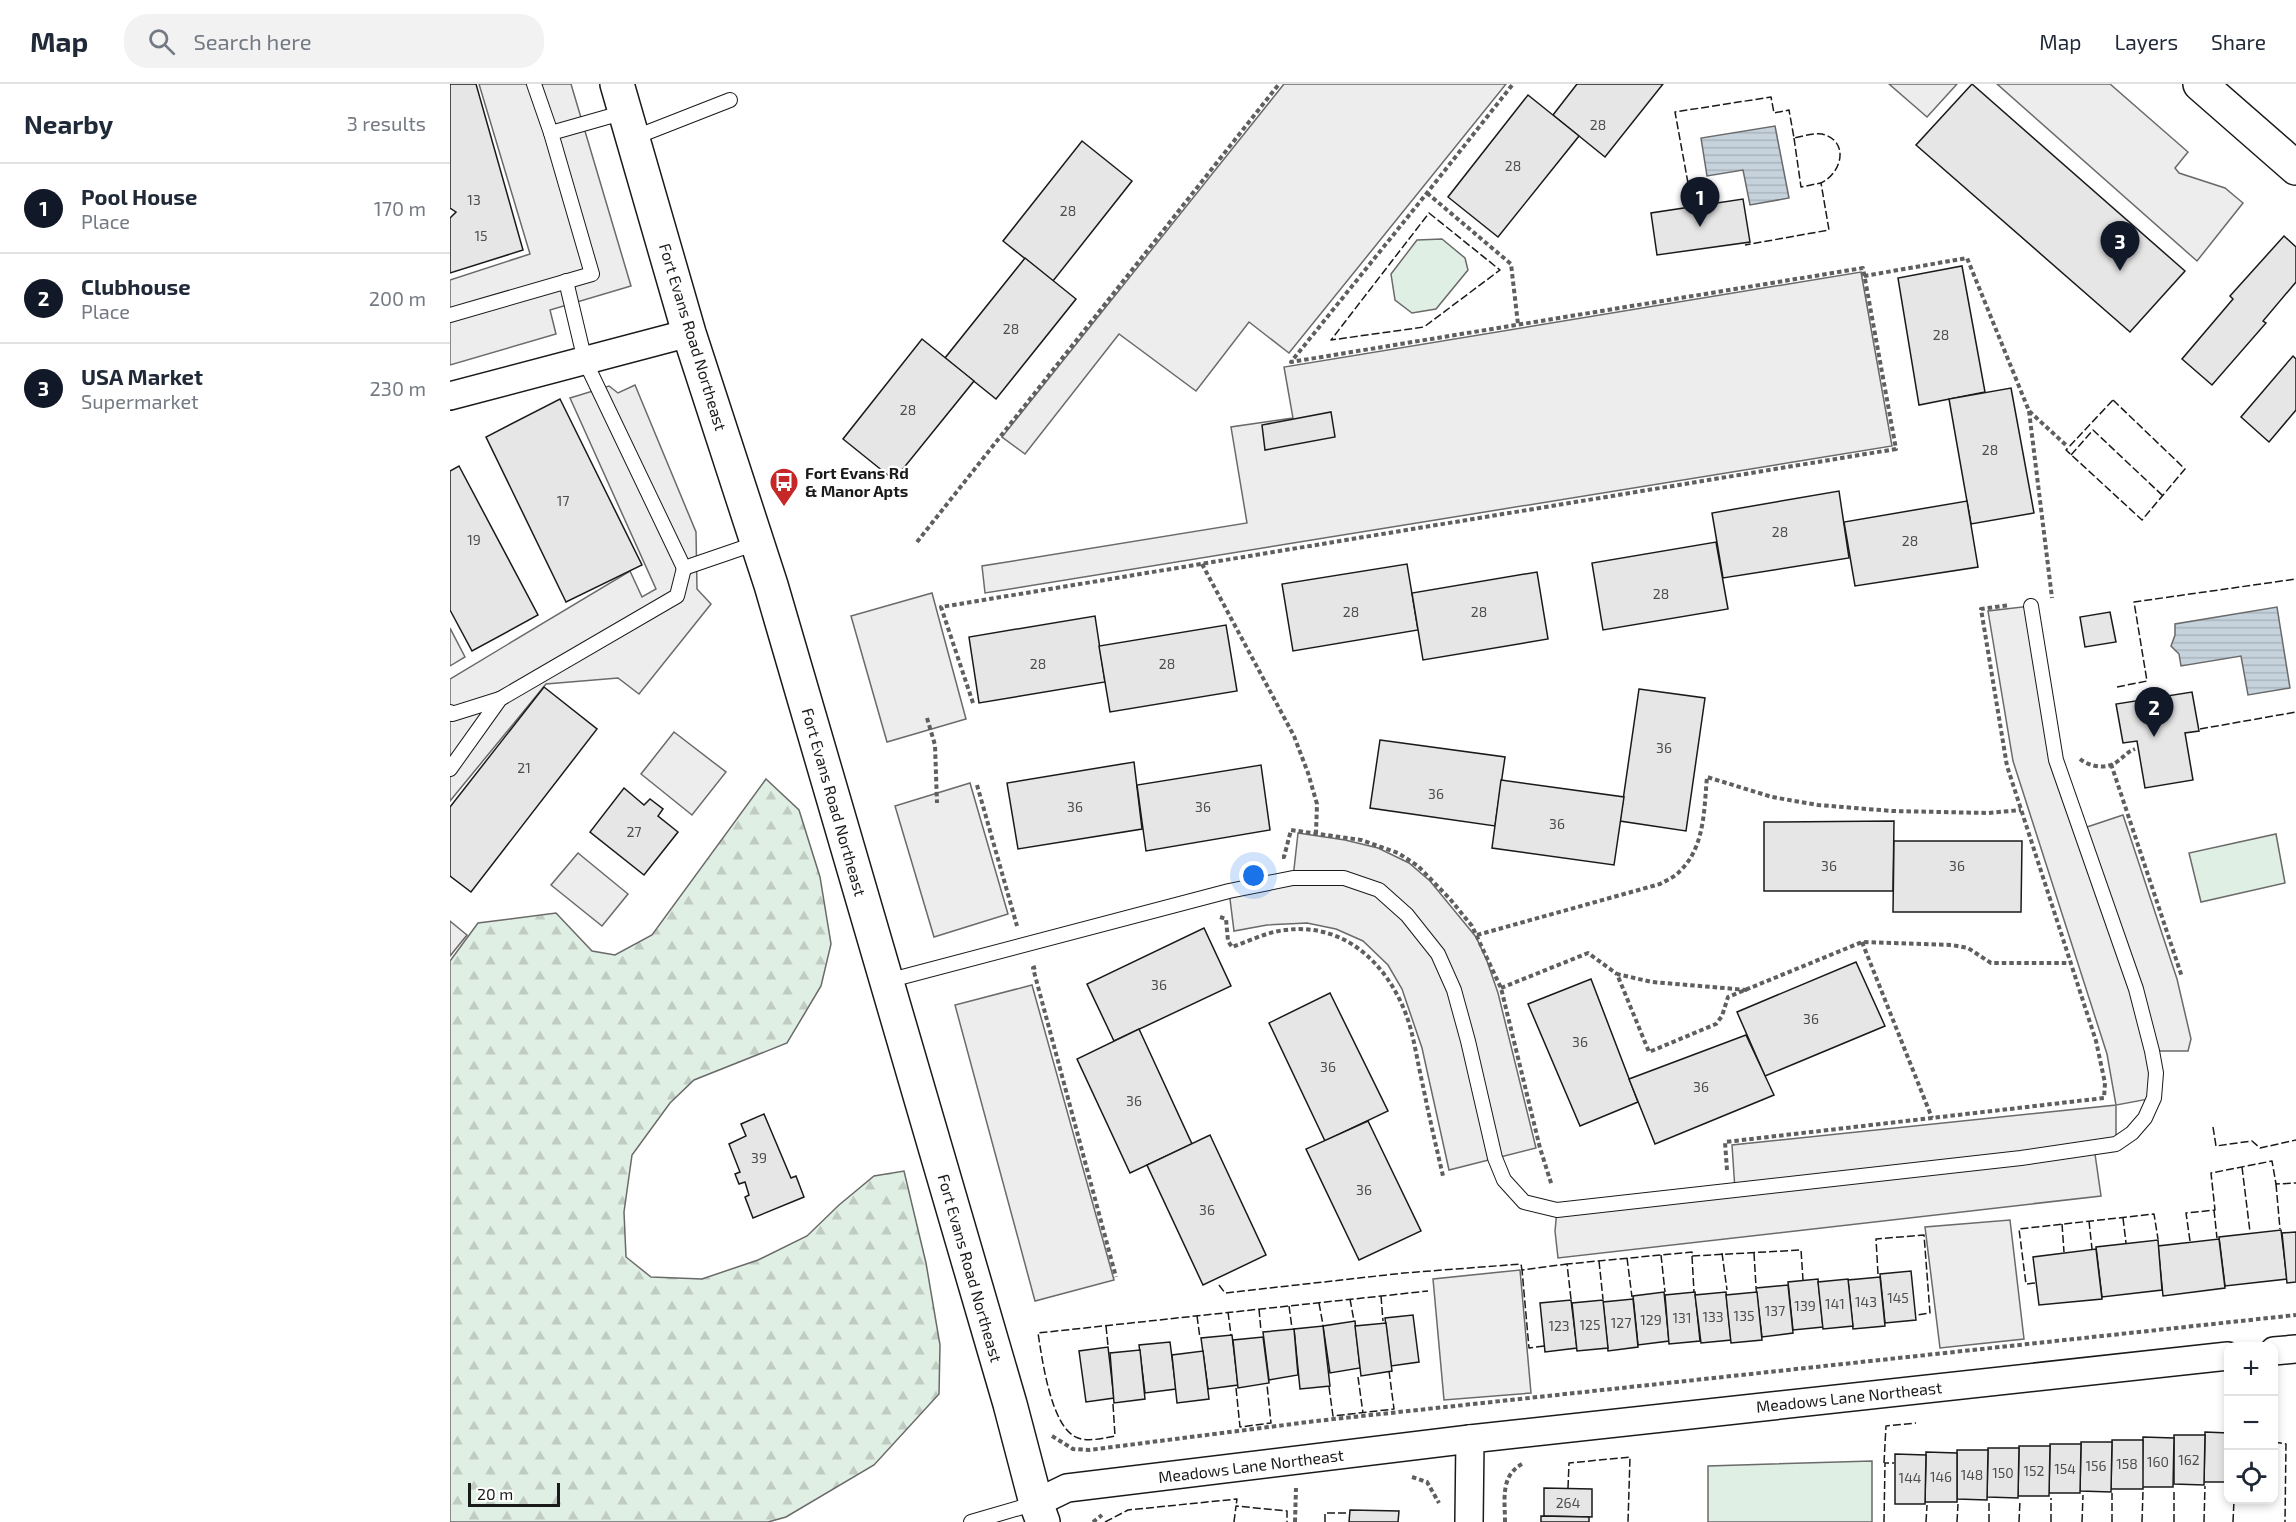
<!DOCTYPE html>
<meta charset="utf-8">
<style>
:root{--surface:#fff;--page:#f2f2f3;--text:#1f2937;--muted:#747a83;--line:#e0e1e3;--accent:#111827}
body{margin:0;font-family:"Exo 2",sans-serif;background:var(--page);color:var(--text)}
.controls{position:absolute;right:18px;bottom:18px;display:grid;overflow:hidden;border-radius:12px;box-shadow:0 3px 9px #0003}
.controls button{width:54px;height:54px;display:grid;place-items:center;padding:0;border:0;border-bottom:2px solid var(--line);background:var(--surface);color:var(--text);font:30px sans-serif}
.scale{position:absolute;left:18px;bottom:15px;width:92px;box-sizing:border-box;padding-left:6px;border:3px solid #1a1a1a;border-top:0;font-size:16px;line-height:21px;white-space:nowrap;color:#1a1a1a;-webkit-text-stroke:4px #fff;paint-order:stroke}
.you{position:absolute;left:804px;top:792px;width:21px;height:21px;margin:-15px;border:4px solid #fff;border-radius:50%;background:#1a73e8;box-shadow:0 0 0 9px #1a73e833}
.badge{display:grid;place-items:center;width:39px;height:39px;border-radius:50%;background:var(--accent);color:#fff;font-size:20px;font-weight:700}
.pin{position:absolute;translate:-50% -50px;filter:drop-shadow(0 2px 3px #0008)}
.pin::after{content:'';position:absolute;top:32px;width:21px;height:18px;background:inherit;clip-path:polygon(0 0,100% 0,50% 100%)}
.list{margin:0;padding:0;list-style:none}
h2{display:flex;justify-content:space-between;align-items:center;height:78px;margin:0;padding:0 24px;font-size:26px}
h2 small{font-size:20px;font-weight:400;color:var(--muted)}
.list li{display:grid;grid-template-columns:39px 1fr auto;gap:18px;align-items:center;box-sizing:border-box;height:90px;padding:0 24px;border-top:2px solid var(--line)}
.list b{display:block;font-size:22px;white-space:nowrap}
.list p{margin:0;font-size:20px;white-space:nowrap;color:var(--muted)}
.list em{font-size:20px;font-style:normal;color:var(--muted)}
.icon{flex:none;width:33px;height:33px;fill:none;stroke:currentColor;stroke-width:2;stroke-linecap:round;stroke-linejoin:round}
.map{position:relative;flex:none;width:1846px;height:1438px;overflow:hidden}
header{display:flex;align-items:center;gap:36px;box-sizing:border-box;height:84px;padding:0 30px;background:var(--surface);border-bottom:2px solid var(--line)}
header strong{font-size:28px}
nav{display:flex;gap:33px;margin-inline-start:auto;font-size:21px}
.search{width:420px;height:54px;background:var(--page);display:flex;align-items:center;gap:15px;box-sizing:border-box;padding:0 21px;border-radius:24px;color:var(--muted);font-size:22px}
main{display:flex}
aside{flex:1;background:var(--surface)}
.map>svg:first-child{display:block}
</style>
<header>
<strong>Map</strong>
<div class="search"><svg class="icon" aria-label="search" viewBox="0 0 24 24"><circle cx="10" cy="10" r="6"/><path d="M15 15l6 6"/></svg>Search here</div>
<nav><a>Map</a><a>Layers</a><a>Share</a></nav>
</header>
<main>
<aside>
<h2>Nearby<small>3 results</small></h2>
<ul class="list">
<li><span class="badge">1</span><div><b>Pool House</b><p>Place</p></div><em>170 m</em></li>
<li><span class="badge">2</span><div><b>Clubhouse</b><p>Place</p></div><em>200 m</em></li>
<li><span class="badge">3</span><div><b>USA Market</b><p>Supermarket</p></div><em>230 m</em></li>
</ul>
</aside>
<div class="map">
<svg width="1846" height="1438" viewBox="0 0 1846 1438">
<defs>
<pattern id="forest-firs" width="22" height="20" patternUnits="userSpaceOnUse" patternTransform="scale(1.5)"><rect width="22" height="20" fill="#e0efe3"/><path d="M5 1l3.5 6h-7zM16 11l3.5 6h-7z" fill="#c0ccc2"/></pattern>
<pattern id="water-rules" width="6" height="5" patternUnits="userSpaceOnUse" patternTransform="scale(1.5)"><rect width="6" height="5" fill="#c6d2dc"/><path d="M0 2.5h6" fill="none" stroke="#aab4bc"/></pattern>
</defs>
<rect width="100%" height="100%" fill="#fff"/>
<path fill="url(#forest-firs)" stroke="#6a6a6a" stroke-width="1.5" d="M316,695L349,726L370,793L381,860L371,902L337,959L244,996L220,1019L182,1071L174,1128L176,1173L201,1193L252,1195L308,1176L357,1152L389,1121L424,1092L454,1087L476,1179L490,1261L489,1310L424,1381L336,1433L318,1438H0V877L28,839L106,829L142,867L165,871L202,851Z"/>
<g fill="#e0efe3" stroke="#6a6a6a" stroke-width="1.5">
<path d="M992,155L1015,174L1018,186L986,225L962,229L945,216L941,190L967,156Z"/>
<path d="M1826,750L1835,799L1751,818L1739,769Z"/>
<path d="M1422,1377V1438H1258V1382Z"/>
</g>
<g fill="#ededed" stroke="#6a6a6a" stroke-width="1.5">
<path d="M29,0H121L181,202L100,226L106,250L0,281V196L80,170Z"/>
<path d="M834,0H1056L839,269L799,238L746,307L669,250L575,370L552,353Z"/>
<path d="M1439,0H1507L1477,33Z"/>
<path d="M1547,0H1660L1738,68L1725,84L1729,89L1775,104L1793,119L1747,177Z"/>
<path d="M1411,188L1442,362L535,509L532,482L797,439L781,343L843,334L834,283Z"/>
<path d="M185,301L246,448L247,505L261,520L189,610L168,594L96,600L0,717V595L180,487L192,513L206,505L120,314L159,302L168,309Z"/>
<path d="M482,509L516,635L437,658L401,532Z"/>
<path d="M1581,522L1606,676L1631,745L1673,731L1727,895L1741,955L1738,967H1703L1704,1014L1666,1021V1060L1644,1063L1651,1112L1108,1174L1105,1147L1107,1126L1285,1106L1282,1061L1666,1021L1657,970L1563,677L1538,527Z"/>
<path d="M0,544L15,573L0,582Z"/>
<path d="M224,648L276,688L242,731L191,690Z"/>
<path d="M520,699L558,830L484,853L445,722Z"/>
<path d="M848,749L895,756L928,764L959,779L980,797L1026,853L1037,877L1048,909L1086,1064L999,1086L972,964L952,905L938,881L913,857L886,845L857,839L817,841L784,847L779,807L843,794Z"/>
<path d="M128,769L178,810L152,842L101,801Z"/>
<path d="M0,837L17,851L0,872Z"/>
<path d="M582,901L664,1196L585,1217L505,921Z"/>
<path d="M1560,1136L1574,1255L1490,1264L1475,1143Z"/>
<path d="M1070,1186L1081,1309L994,1316L983,1195Z"/>
</g>
<g fill="url(#water-rules)" stroke="#6a6a6a" stroke-width="1.5">
<path d="M1325,42L1339,114L1300,121L1293,86L1257,92L1251,54Z"/>
<path d="M1827,523L1840,604L1798,611L1791,572L1731,582L1729,570L1721,562L1725,551V540Z"/>
</g>
<g fill="#e6e6e6" stroke="#1a1a1a" stroke-width="1.5">
<path d="M0,0H26L73,166L0,189V134L6,128L0,124Z"/>
<path d="M1127,0H1213L1155,73L1103,31Z"/>
<path d="M1522,0L1735,187L1680,248L1466,61Z"/>
<path d="M1078,11L1129,52L1048,153L998,113Z"/>
<path d="M632,57L682,97L603,197L553,157Z"/>
<path d="M1293,115L1300,158L1207,171L1201,129Z"/>
<path d="M1834,152L1846,163V198L1813,237L1816,239L1762,301L1732,275L1783,215L1780,212Z"/>
<path d="M575,174L626,215L546,315L495,274Z"/>
<path d="M1512,182L1535,308L1469,321L1448,194Z"/>
<path d="M472,255L524,297L444,396L393,355Z"/>
<path d="M1843,272L1846,275V326L1819,358L1791,333Z"/>
<path d="M1561,304L1584,429L1521,440L1499,315Z"/>
<path d="M110,315L192,481L116,518L36,353Z"/>
<path d="M881,328L885,353L815,366L812,341Z"/>
<path d="M9,382L88,531L22,567L0,526V387Z"/>
<path d="M1389,407L1399,474L1273,494L1262,429Z"/>
<path d="M1517,417L1528,483L1405,502L1394,438Z"/>
<path d="M1266,458L1278,525L1153,546L1142,479Z"/>
<path d="M957,480L968,546L843,567L832,500Z"/>
<path d="M1087,488L1098,555L973,576L962,509Z"/>
<path d="M1660,528L1666,558L1635,563L1630,533Z"/>
<path d="M645,532L655,598L529,619L519,553Z"/>
<path d="M776,541L787,607L660,628L649,562Z"/>
<path d="M94,603L147,645L21,808L0,792V723Z"/>
<path d="M1189,605L1255,614L1236,747L1170,737Z"/>
<path d="M1742,608L1749,647L1735,649L1743,696L1695,704L1687,657L1673,659L1666,620Z"/>
<path d="M930,656L1055,673L1045,742L920,724Z"/>
<path d="M684,678L692,745L568,765L557,699Z"/>
<path d="M811,681L820,746L696,767L687,701Z"/>
<path d="M1051,696L1174,713L1164,781L1042,764Z"/>
<path d="M174,704L194,721L200,715L213,725L208,732L228,748L194,791L140,748Z"/>
<path d="M1444,737L1443,807H1314V738Z"/>
<path d="M1444,757H1572L1571,828H1443Z"/>
<path d="M754,844L781,902L664,957L637,900Z"/>
<path d="M1406,878L1435,942L1315,992L1287,928Z"/>
<path d="M1141,895L1188,1018L1130,1042L1078,920Z"/>
<path d="M880,909L938,1027L875,1057L819,939Z"/>
<path d="M689,945L742,1060L680,1089L627,975Z"/>
<path d="M1296,951L1324,1011L1205,1060L1179,995Z"/>
<path d="M314,1030L341,1094L346,1092L354,1113L303,1134L295,1113L299,1111L295,1098L289,1100L285,1090L290,1088L279,1060L296,1052L291,1040Z"/>
<path d="M918,1037L971,1147L909,1176L856,1065Z"/>
<path d="M760,1051L816,1171L753,1201L697,1081Z"/>
<path d="M1831,1146L1837,1195L1775,1202L1769,1153Z"/>
<path d="M1846,1148V1198L1837,1199L1832,1149Z"/>
<path d="M1769,1155L1775,1204L1713,1212L1708,1162Z"/>
<path d="M1708,1156L1712,1206L1652,1213L1646,1163Z"/>
<path d="M1646,1165L1652,1215L1589,1221L1583,1173Z"/>
<path d="M1461,1187L1466,1236L1435,1239L1430,1190Z"/>
<path d="M1430,1193L1435,1242L1403,1245L1398,1196Z"/>
<path d="M1368,1195L1373,1243L1343,1246L1338,1198Z"/>
<path d="M1398,1195L1403,1242L1373,1245L1368,1198Z"/>
<path d="M1338,1201L1343,1249L1312,1253L1306,1204Z"/>
<path d="M1214,1208L1219,1257L1188,1261L1183,1212Z"/>
<path d="M1245,1208L1250,1257L1219,1260L1215,1211Z"/>
<path d="M1276,1208L1281,1256L1251,1259L1245,1211Z"/>
<path d="M1307,1208L1312,1256L1281,1259L1276,1211Z"/>
<path d="M1183,1215L1188,1263L1158,1267L1153,1218Z"/>
<path d="M1121,1216L1127,1264L1095,1268L1090,1219Z"/>
<path d="M1153,1216L1158,1264L1127,1267L1122,1219Z"/>
<path d="M963,1231L969,1278L941,1282L935,1234Z"/>
<path d="M905,1237L910,1284L880,1289L873,1242Z"/>
<path d="M936,1239L942,1287L911,1292L905,1242Z"/>
<path d="M873,1242L880,1302L850,1305L844,1245Z"/>
<path d="M844,1245L848,1291L819,1296L813,1248Z"/>
<path d="M782,1251L788,1301L758,1305L751,1254Z"/>
<path d="M813,1253L819,1299L788,1304L783,1256Z"/>
<path d="M720,1258L726,1305L695,1309L689,1261Z"/>
<path d="M658,1263L664,1314L636,1318L629,1267Z"/>
<path d="M690,1266L695,1315L664,1319L660,1269Z"/>
<path d="M753,1267L759,1315L727,1319L722,1271Z"/>
<path d="M1755,1348L1778,1349V1398H1754Z"/>
<path d="M1724,1351H1755L1754,1401L1724,1400Z"/>
<path d="M1693,1353L1724,1354L1723,1403H1692Z"/>
<path d="M1662,1356H1693V1405H1661Z"/>
<path d="M1631,1358H1662L1661,1408L1630,1407Z"/>
<path d="M1600,1360H1631L1630,1409H1599Z"/>
<path d="M1569,1362H1600L1599,1412H1568Z"/>
<path d="M1538,1364H1569L1568,1414L1537,1413Z"/>
<path d="M1507,1366H1538L1537,1416L1507,1415Z"/>
<path d="M1476,1368L1507,1369V1418H1475Z"/>
<path d="M1445,1370L1476,1371L1475,1420H1445Z"/>
<path d="M1094,1404L1142,1405V1433L1094,1432Z"/>
<path d="M900,1426L949,1427L948,1438H899Z"/>
<path d="M1091,1432L1139,1433V1438H1091Z"/>
</g>
<g fill="none" stroke-linecap="round" stroke-linejoin="round">
<g stroke="#1a1a1a" stroke-width="16">
<g id="service">
<path d="M84,0L101,49"/>
<path d="M183,54L280,16"/>
<path d="M116,197L135,277L234,484L307,459"/>
<path d="M0,231L142,190L101,49L175,28"/>
<path d="M0,628L2,630L50,615"/>
<path d="M0,685L50,615L227,512L234,484"/>
<path d="M437,897L779,807L843,794H894L929,806L957,831L988,870L1004,906L1018,957L1045,1074L1054,1096L1074,1118L1107,1126L1571,1074L1666,1060L1682,1049L1695,1034L1704,1014L1706,989L1702,967L1686,905L1606,676L1581,522"/>
<path d="M521,1438L586,1419"/>
</g>
</g>
<g stroke="#1a1a1a" stroke-width="30">
<g id="minor">
<path d="M0,312L239,249"/>
<path d="M1824,1267L1846,1265"/>
<path d="M586,1419L617,1404L1020,1355"/>
<path d="M1019,1438L1020,1355L1778,1272"/>
</g>
</g>
<g stroke="#1a1a1a" stroke-width="36">
<path id="tertiary" d="M167,0L239,249L321,501L560,1320L586,1419L593,1438"/>
</g>
<g stroke="#1a1a1a" stroke-width="36">
<path id="secondary" d="M1750,0L1846,84"/>
</g>
<g stroke="#5f5f5f" stroke-width="4" stroke-dasharray="4.5 3" stroke-linecap="butt">
<path d="M977,109L1061,180L1068,240"/>
<path d="M1414,192L1517,174L1579,327L1617,362"/>
<path d="M1579,327L1602,514"/>
<path d="M467,458L829,0"/>
<path d="M752,480L844,652L858,689L867,720L866,749"/>
<path d="M523,619L491,523L1446,365L1413,184L841,278L977,109L1063,0"/>
<path d="M477,634L485,661L487,719"/>
<path d="M1630,675C1640,683 1657,686 1668,677C1675,672 1677,668 1685,665"/>
<path d="M1661,680L1732,893"/>
<path d="M527,701L567,842"/>
<path d="M832,773H834L841,746L911,756L948,769L968,782L1000,815L1022,842L1051,904L1090,1064L1102,1102"/>
<path d="M770,833L776,835L778,857L782,863C799,857 817,848 835,846C897,838 941,883 959,939C965,959 968,981 973,1002C979,1032 986,1062 993,1092"/>
<path d="M1027,851L1210,800C1217,796 1225,793 1230,787C1255,763 1254,725 1257,693L1322,713L1368,721L1442,727L1538,729L1571,726"/>
<path d="M1412,858L1482,1034"/>
<path d="M586,883L583,884L666,1193"/>
<path d="M1051,904L1138,869L1167,890"/>
<path d="M1297,906L1202,898L1167,890L1199,968L1266,940L1272,932L1278,913L1412,858L1502,861L1518,864L1541,879H1621"/>
<path d="M1277,1086L1275,1058L1654,1014L1655,999L1646,957L1557,682L1531,525L1560,521"/>
<path d="M602,1352L623,1365L639,1366L866,1337L1846,1231"/>
<path d="M962,1393L977,1398L989,1419"/>
<path d="M643,1438L652,1431"/>
<path d="M845,1438L846,1404"/>
<path d="M1055,1438C1055,1416 1050,1392 1072,1380"/>
</g>
<use href="#service" stroke="#fff" stroke-width="14"/>
<use href="#minor" stroke="#fff" stroke-width="27"/>
<use href="#tertiary" stroke="#fff" stroke-width="33"/>
<use href="#secondary" stroke="#fff" stroke-width="33"/>
<g stroke="#1a1a1a" stroke-width="1.5" stroke-dasharray="8 3" stroke-linecap="butt">
<path d="M1344,54L1351,103L1371,99"/>
<path d="M1242,121L1225,28L1321,13L1324,29L1339,26L1344,54C1353,52 1363,49 1372,50C1400,57 1392,89 1371,99L1379,146L1295,161"/>
<path d="M979,129L1050,186L974,243L881,256Z"/>
<path d="M1663,316L1735,385L1692,436L1616,366Z"/>
<path d="M1621,371L1643,346L1713,412"/>
<path d="M1667,603L1697,597L1684,518L1846,495"/>
<path d="M1750,645L1846,628"/>
<path d="M1763,1043L1766,1062L1802,1057L1810,1064L1846,1056"/>
<path d="M1792,1083L1800,1148"/>
<path d="M1826,1100L1830,1145"/>
<path d="M1764,1126L1767,1154"/>
<path d="M1673,1134L1676,1159"/>
<path d="M1639,1137L1642,1165"/>
<path d="M1612,1140L1614,1168"/>
<path d="M1740,1157L1736,1129L1765,1126L1761,1089L1822,1077L1826,1100L1846,1099"/>
<path d="M1272,1169L1277,1206"/>
<path d="M1304,1169L1306,1203"/>
<path d="M1211,1171L1215,1208"/>
<path d="M1242,1172L1244,1208"/>
<path d="M1177,1174L1182,1213"/>
<path d="M1149,1177L1153,1215"/>
<path d="M1428,1190L1426,1155L1474,1151L1480,1229L1467,1231"/>
<path d="M1585,1199L1576,1200L1569,1145L1704,1130L1708,1155"/>
<path d="M769,1201L775,1209L954,1189L1071,1180L1072,1186"/>
<path d="M931,1212L933,1237"/>
<path d="M900,1215L904,1237"/>
<path d="M1121,1215L1117,1180L1242,1168V1172L1351,1166L1353,1196"/>
<path d="M869,1219L873,1241"/>
<path d="M839,1222L842,1244"/>
<path d="M809,1225L811,1247"/>
<path d="M778,1228L781,1251"/>
<path d="M747,1232L750,1254"/>
<path d="M656,1242L658,1262"/>
<path d="M1094,1262L1079,1264L1072,1186L1117,1180"/>
<path d="M908,1293L913,1329"/>
<path d="M879,1303L883,1332L944,1325L939,1287"/>
<path d="M786,1304L790,1343L821,1339L817,1301"/>
<path d="M663,1320L665,1352C654,1354 639,1358 628,1354C601,1345 592,1274 588,1249L978,1207"/>
<path d="M1824,1358L1836,1360L1835,1438"/>
<path d="M1434,1379L1436,1342L1466,1339"/>
<path d="M1118,1404L1119,1379L1180,1373L1178,1438"/>
<path d="M655,1438L678,1426L787,1415L786,1422"/>
<path d="M784,1438L786,1422L837,1427V1438"/>
<path d="M875,1438V1429H898"/>
<path d="M1434,1438L1435,1379H1444"/>
<path d="M1476,1438L1477,1421"/>
<path d="M1507,1438L1508,1420"/>
<path d="M1539,1438V1417"/>
<path d="M1569,1438L1570,1416"/>
<path d="M1601,1438V1414"/>
<path d="M1632,1438L1633,1411"/>
<path d="M1662,1438V1409"/>
<path d="M1692,1438L1693,1407"/>
<path d="M1724,1438V1405"/>
<path d="M1754,1438L1755,1402"/>
<path d="M1783,1438L1784,1416"/>
</g>
</g>
<defs>
<g id="bus-pin" transform="scale(1.5)"><path d="M0 17L-7.5 6A9.5 9.5 0 1 1 7.5 6Z" fill="#c62828" stroke="#fff"/><path d="M-5-6H5V4H4V6H2V4H-2V6H-4V4H-5ZM-3.5-4V0h7V-4ZM-3.5 1.2v1.5H-2V1.2ZM2 1.2v1.5H3.5V1.2Z" fill="#fff"/></g>
</defs>
<g fill-rule="evenodd">
<use href="#bus-pin" x="334" y="398"/>
</g>
<g text-anchor="middle" stroke-width="4.5" stroke-linejoin="round" paint-order="stroke">
<g font-size="14" fill="#4d4d4d">
<text x="1148" y="46">28</text>
<text x="1063" y="87">28</text>
<text x="24" y="121">13</text>
<text x="618" y="132">28</text>
<text x="31" y="157">15</text>
<text x="561" y="250">28</text>
<text x="1491" y="256">28</text>
<text x="458" y="331">28</text>
<text x="1540" y="371">28</text>
<text x="113" y="422">17</text>
<text x="1330" y="453">28</text>
<text x="24" y="461">19</text>
<text x="1460" y="462">28</text>
<text x="1211" y="515">28</text>
<text x="901" y="533">28</text>
<text x="1029" y="533">28</text>
<text x="588" y="585">28</text>
<text x="717" y="585">28</text>
<text x="1214" y="669">36</text>
<text x="74" y="689">21</text>
<text x="986" y="715">36</text>
<text x="625" y="728">36</text>
<text x="753" y="728">36</text>
<text x="1107" y="745">36</text>
<text x="184" y="753">27</text>
<text x="1379" y="787">36</text>
<text x="1507" y="787">36</text>
<text x="709" y="906">36</text>
<text x="1361" y="940">36</text>
<text x="1130" y="963">36</text>
<text x="878" y="988">36</text>
<text x="1251" y="1008">36</text>
<text x="684" y="1022">36</text>
<text x="309" y="1079">39</text>
<text x="914" y="1111">36</text>
<text x="757" y="1131">36</text>
<text x="1448" y="1219">145</text>
<text x="1416" y="1223">143</text>
<text x="1385" y="1225">141</text>
<text x="1355" y="1227">139</text>
<text x="1325" y="1232">137</text>
<text x="1294" y="1237">135</text>
<text x="1263" y="1238">133</text>
<text x="1232" y="1239">131</text>
<text x="1201" y="1241">129</text>
<text x="1171" y="1244">127</text>
<text x="1140" y="1246">125</text>
<text x="1109" y="1247">123</text>
<text x="1739" y="1381">162</text>
<text x="1708" y="1383">160</text>
<text x="1677" y="1385">158</text>
<text x="1646" y="1387">156</text>
<text x="1615" y="1390">154</text>
<text x="1584" y="1392">152</text>
<text x="1553" y="1394">150</text>
<text x="1522" y="1396">148</text>
<text x="1491" y="1398">146</text>
<text x="1460" y="1399">144</text>
<text x="1118" y="1424">264</text>
</g>
<g font-size="16" fill="#1a1a1a" stroke="#fff">
<text transform="translate(243 253) rotate(73)" y="6">Fort Evans Road Northeast</text>
<text transform="translate(384 718) rotate(74)" y="6">Fort Evans Road Northeast</text>
<text transform="translate(520 1184) rotate(74)" y="6">Fort Evans Road Northeast</text>
<text transform="translate(1399 1313) rotate(-6)" y="6">Meadows Lane Northeast</text>
<text transform="translate(801 1382) rotate(-7)" y="6">Meadows Lane Northeast</text>
</g>
<g font-size="16" font-weight="bold" fill="#1a1a1a" stroke="#fff" text-anchor="start">
<text x="355" y="395">Fort Evans Rd<tspan x="355" dy="18">&amp; Manor Apts</tspan></text>
</g>
</g>
</svg>
<div class="controls">
<button>+</button>
<button>−</button>
<button><svg class="icon" aria-label="locate" viewBox="0 0 24 24"><circle cx="12" cy="12" r="6"/><path d="M12 2v4M12 18v4M2 12h4M18 12h4"/></svg></button>
</div>
<div class="scale">20 m</div>
<div class="you"></div>
<div class="pin badge" style="left:1250px;top:143px">1</div>
<div class="pin badge" style="left:1704px;top:653px">2</div>
<div class="pin badge" style="left:1670px;top:187px">3</div>
</div>
</main>
